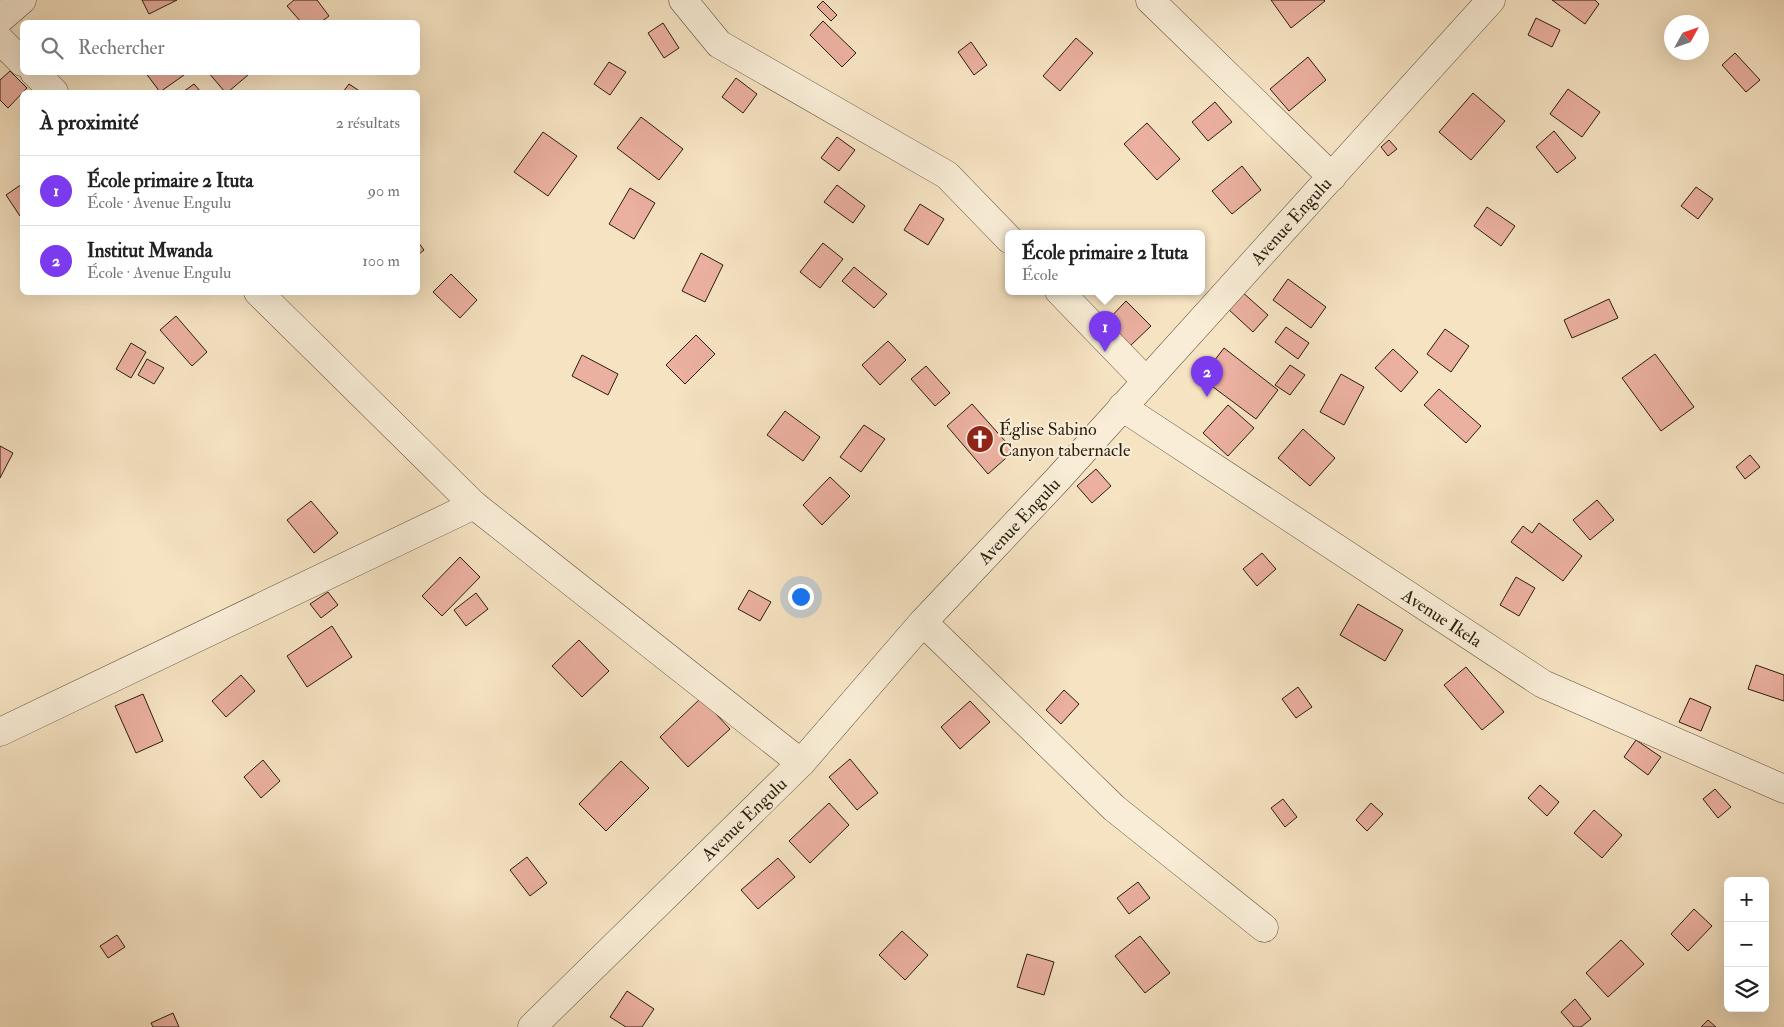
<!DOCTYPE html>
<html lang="fr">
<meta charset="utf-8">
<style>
:root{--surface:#fff;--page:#f2f2f2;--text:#222;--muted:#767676;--line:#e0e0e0;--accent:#7c3aed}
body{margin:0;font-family:"IM FELL Double Pica",serif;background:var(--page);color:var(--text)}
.controls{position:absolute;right:15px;bottom:15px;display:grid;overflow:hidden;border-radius:8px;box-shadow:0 5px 20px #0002}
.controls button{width:45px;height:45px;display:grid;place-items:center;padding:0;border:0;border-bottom:1px solid var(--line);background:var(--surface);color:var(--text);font:25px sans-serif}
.compass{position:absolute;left:1664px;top:15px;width:45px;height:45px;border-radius:50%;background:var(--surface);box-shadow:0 5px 20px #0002;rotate:50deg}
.you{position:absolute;left:800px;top:596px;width:18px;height:18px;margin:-12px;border:4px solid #fff;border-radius:50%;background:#1a73e8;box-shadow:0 0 0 8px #1a73e833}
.badge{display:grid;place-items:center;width:32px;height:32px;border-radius:50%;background:var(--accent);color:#fff;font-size:16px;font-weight:700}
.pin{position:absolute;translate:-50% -41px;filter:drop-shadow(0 1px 2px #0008)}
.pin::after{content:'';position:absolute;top:26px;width:18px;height:15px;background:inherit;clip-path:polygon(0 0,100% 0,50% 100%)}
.popup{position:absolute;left:1005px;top:230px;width:200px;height:65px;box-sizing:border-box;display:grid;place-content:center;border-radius:8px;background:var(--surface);filter:drop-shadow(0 1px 4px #0005);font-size:16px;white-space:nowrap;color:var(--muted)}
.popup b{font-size:19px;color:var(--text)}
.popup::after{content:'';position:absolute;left:50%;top:100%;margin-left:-10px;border:10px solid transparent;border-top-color:var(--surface)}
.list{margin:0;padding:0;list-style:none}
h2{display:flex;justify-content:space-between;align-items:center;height:65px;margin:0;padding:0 20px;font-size:21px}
h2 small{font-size:16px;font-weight:400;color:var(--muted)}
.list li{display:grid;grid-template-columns:32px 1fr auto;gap:15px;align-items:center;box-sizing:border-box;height:70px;padding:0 20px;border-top:1px solid var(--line)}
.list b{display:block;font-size:19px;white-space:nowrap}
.list p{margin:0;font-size:16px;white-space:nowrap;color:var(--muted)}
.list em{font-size:16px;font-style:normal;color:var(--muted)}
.icon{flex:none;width:28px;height:28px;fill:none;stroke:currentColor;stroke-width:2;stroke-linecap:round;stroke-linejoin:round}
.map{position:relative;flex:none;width:1784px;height:1027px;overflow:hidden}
.search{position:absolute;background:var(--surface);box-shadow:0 5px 20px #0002;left:20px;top:20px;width:400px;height:55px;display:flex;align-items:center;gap:12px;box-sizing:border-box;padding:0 18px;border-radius:8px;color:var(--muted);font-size:19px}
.panel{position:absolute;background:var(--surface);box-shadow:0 5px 20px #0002;left:20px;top:90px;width:400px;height:205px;border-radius:8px}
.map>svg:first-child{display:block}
</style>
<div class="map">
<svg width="1784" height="1027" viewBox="0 0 1784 1027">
<rect width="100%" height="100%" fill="#f6e3c2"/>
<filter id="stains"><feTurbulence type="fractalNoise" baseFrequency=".004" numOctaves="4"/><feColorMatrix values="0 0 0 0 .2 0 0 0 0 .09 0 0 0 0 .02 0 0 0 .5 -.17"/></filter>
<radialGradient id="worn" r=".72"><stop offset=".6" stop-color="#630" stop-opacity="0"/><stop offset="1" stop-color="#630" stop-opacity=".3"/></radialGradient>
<g fill="#ebb0a0" stroke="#291d0e">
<path d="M142,0H177L149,14Z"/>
<path d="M294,0H317L329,16L321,22H301L287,6Z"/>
<path d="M1271,0H1324L1325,1L1291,28Z"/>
<path d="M1552,0H1595L1599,4L1585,24Z"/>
<path d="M823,1L837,15L831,21L817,7Z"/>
<path d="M1536,18L1560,30L1552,47L1528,35Z"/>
<path d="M823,21L856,53L842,67L810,35Z"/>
<path d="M663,23L679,48L664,58L648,33Z"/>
<path d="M1076,38L1093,53L1060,91L1043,76Z"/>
<path d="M971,42L987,65L974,75L958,52Z"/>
<path d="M1735,53L1760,80L1746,92L1722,65Z"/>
<path d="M1308,57L1326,80L1289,111L1270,89Z"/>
<path d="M609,62L626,72L610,95L594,84Z"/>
<path d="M10,71L27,88L8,108L0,100V80Z"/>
<path d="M145,72H182L184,75L160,92Z"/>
<path d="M208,72H246L248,75L228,92H225Z"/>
<path d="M736,78L757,94L743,113L722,97Z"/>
<path d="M194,84L201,92H183Z"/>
<path d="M349,84L361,92H343Z"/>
<path d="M1568,89L1600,112L1582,137L1550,114Z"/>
<path d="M1473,93L1505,121L1471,160L1439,132Z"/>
<path d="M1215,102L1232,122L1208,141L1192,122Z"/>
<path d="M641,117L683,149L659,180L617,148Z"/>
<path d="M1147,123L1180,159L1157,180L1124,144Z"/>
<path d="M1554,131L1576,158L1557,173L1536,147Z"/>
<path d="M543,132L577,156L548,196L514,172Z"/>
<path d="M837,137L855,150L839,171L821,158Z"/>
<path d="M1389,140L1397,149L1388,156L1381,147Z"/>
<path d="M1242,166L1261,190L1232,214L1212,191Z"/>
<path d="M22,184V214L20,216L6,195Z"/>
<path d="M837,185L865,206L853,223L824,202Z"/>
<path d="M1696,187L1713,199L1698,219L1681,206Z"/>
<path d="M630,188L655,203L634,239L609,224Z"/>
<path d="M920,204L944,219L928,245L904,230Z"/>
<path d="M1487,207L1515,226L1501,246L1474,226Z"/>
<path d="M418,242L424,250L418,255Z"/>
<path d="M823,243L843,259L820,288L800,272Z"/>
<path d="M701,253L723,265L705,302L682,291Z"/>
<path d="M854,267L887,294L874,308L842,281Z"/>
<path d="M451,274L477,300L460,318L433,292Z"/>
<path d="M1288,279L1326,307L1311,328L1273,300Z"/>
<path d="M1241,291L1268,315L1253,332L1227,308Z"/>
<path d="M1609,299L1618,318L1572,338L1564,320Z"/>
<path d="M1126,301L1151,326L1130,346L1106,322Z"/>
<path d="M176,316L207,352L192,366L160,330Z"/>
<path d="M1286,327L1309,343L1298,359L1275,342Z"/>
<path d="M1445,329L1469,346L1451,372L1427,354Z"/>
<path d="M696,335L715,354L685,384L666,365Z"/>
<path d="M888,341L906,360L880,385L862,365Z"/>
<path d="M131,343L146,352L131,378L116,369Z"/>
<path d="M1224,348L1278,390L1256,419L1201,378Z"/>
<path d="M1393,349L1418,372L1401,392L1375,368Z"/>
<path d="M1655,354L1694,407L1661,431L1622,378Z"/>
<path d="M582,355L618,374L608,395L572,376Z"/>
<path d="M147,359L164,368L154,384L138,375Z"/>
<path d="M1290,365L1305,375L1290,395L1275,385Z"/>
<path d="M926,366L950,393L935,406L911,379Z"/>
<path d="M1341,374L1364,387L1344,425L1320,412Z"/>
<path d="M1439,389L1481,426L1466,443L1424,405Z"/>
<path d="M972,404L1014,451L988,474L947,426Z"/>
<path d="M1228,405L1254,428L1228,456L1203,433Z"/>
<path d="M785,411L820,437L803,461L767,435Z"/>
<path d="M864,425L885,439L861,472L840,457Z"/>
<path d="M1303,429L1335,458L1310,486L1278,458Z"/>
<path d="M0,446L13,453L0,478Z"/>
<path d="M1750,455L1760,467L1745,479L1736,467Z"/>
<path d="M1096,469L1111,486L1092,503L1077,486Z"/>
<path d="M830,477L850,496L822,525L803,505Z"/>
<path d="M1597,500L1614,520L1590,540L1573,520Z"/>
<path d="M311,501L338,533L314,553L287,520Z"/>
<path d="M1539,523L1582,556L1563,581L1511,542L1523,526L1532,533Z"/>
<path d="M1262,553L1276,569L1257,586L1243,569Z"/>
<path d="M460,557L480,577L442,616L422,596Z"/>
<path d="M1516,577L1535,588L1519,616L1500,605Z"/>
<path d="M749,590L771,602L760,621L738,609Z"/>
<path d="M328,592L338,605L321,618L310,604Z"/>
<path d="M476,593L488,609L466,626L454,610Z"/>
<path d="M1358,604L1403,630L1385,661L1340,635Z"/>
<path d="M332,626L352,657L307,687L287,656Z"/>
<path d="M579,640L609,671L582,697L552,666Z"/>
<path d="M1756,665L1784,675V701L1748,689Z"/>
<path d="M1466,667L1504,712L1482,730L1444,685Z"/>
<path d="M241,675L255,691L226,717L212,701Z"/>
<path d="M1298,687L1312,707L1296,718L1282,699Z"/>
<path d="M1064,690L1079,704L1061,724L1046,710Z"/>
<path d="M143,694L163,741L136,753L115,706Z"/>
<path d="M701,698L730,729L688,767L660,737Z"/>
<path d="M1690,698L1711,707L1701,731L1679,722Z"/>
<path d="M970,701L990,722L960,749L941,727Z"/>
<path d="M1636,740L1661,757L1648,775L1624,757Z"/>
<path d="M850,759L878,793L857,810L829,777Z"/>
<path d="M263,760L280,781L261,798L244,777Z"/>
<path d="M621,761L649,788L606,831L579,804Z"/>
<path d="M1540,785L1559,802L1547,816L1528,798Z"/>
<path d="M1715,789L1731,807L1718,818L1703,799Z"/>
<path d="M1283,799L1297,817L1285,827L1271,808Z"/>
<path d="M829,803L849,825L810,863L789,841Z"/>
<path d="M1371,803L1383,814L1367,831L1356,820Z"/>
<path d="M1594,810L1622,835L1602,858L1574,833Z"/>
<path d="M527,857L547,883L530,896L510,870Z"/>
<path d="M778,858L795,877L758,909L741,890Z"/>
<path d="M1138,882L1150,898L1129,914L1117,898Z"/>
<path d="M1694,909L1712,926L1688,951L1671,934Z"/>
<path d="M902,931L928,955L905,980L879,955Z"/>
<path d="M117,935L125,947L108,958L100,946Z"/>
<path d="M1140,936L1170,973L1145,993L1115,956Z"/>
<path d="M1621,940L1644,964L1608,997L1586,973Z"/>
<path d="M1027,954L1054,962L1044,995L1017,987Z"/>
<path d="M627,991L654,1009L642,1027H626L610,1017Z"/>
<path d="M1575,999L1591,1019L1581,1027H1574L1561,1012Z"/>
<path d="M173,1013L179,1027H153L151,1023Z"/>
<path d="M1708,1020L1716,1027H1701Z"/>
</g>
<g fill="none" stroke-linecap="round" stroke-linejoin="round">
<g stroke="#5c4e3b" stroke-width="29">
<g id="street">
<path d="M683,0L719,44L947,175L1009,239"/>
<path d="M1150,0L1332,177"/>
<path d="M0,19L22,0"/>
<path d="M0,40L22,62"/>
<path d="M34,72L54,92"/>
<path d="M1059,291L1146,381"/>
<path d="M258,292L474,505L801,763"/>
<path d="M1122,407L1543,684L1784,789"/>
<path d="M923,622L1114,808L1264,928"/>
<path d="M0,732L474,505"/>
<path d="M532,1027L801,763L923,622L1057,480L1491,0"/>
</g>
</g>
<use href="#street" stroke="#f9edd7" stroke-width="28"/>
</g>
<defs>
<g id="church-disc" transform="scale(1.4375)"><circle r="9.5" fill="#8f2418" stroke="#f9edd7"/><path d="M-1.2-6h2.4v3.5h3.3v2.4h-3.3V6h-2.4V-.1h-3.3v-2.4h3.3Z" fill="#fff"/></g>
</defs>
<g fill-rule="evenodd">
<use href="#church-disc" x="980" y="439"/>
</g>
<g text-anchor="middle" stroke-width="4.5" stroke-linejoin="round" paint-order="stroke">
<g font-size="18" fill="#291d0e" stroke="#f9edd7">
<text transform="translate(1291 221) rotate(-48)" y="6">Avenue Engulu</text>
<text transform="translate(1019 521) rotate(-47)" y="6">Avenue Engulu</text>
<text transform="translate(1442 618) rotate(33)" y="6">Avenue Ikela</text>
<text transform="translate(744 819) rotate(-44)" y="6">Avenue Engulu</text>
</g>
<g font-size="18" fill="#291d0e" stroke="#f9edd7" text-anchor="start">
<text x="999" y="435">Église Sabino<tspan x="999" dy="21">Canyon tabernacle</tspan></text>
</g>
</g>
<rect width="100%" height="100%" filter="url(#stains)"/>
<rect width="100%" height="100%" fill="url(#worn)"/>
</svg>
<div class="controls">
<button>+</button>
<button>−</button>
<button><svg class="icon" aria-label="layers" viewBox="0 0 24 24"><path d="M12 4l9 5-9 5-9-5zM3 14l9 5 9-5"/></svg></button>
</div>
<svg class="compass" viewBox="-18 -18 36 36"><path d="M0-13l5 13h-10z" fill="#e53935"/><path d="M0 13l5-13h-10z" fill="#767676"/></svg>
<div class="you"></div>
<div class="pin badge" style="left:1105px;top:352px">1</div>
<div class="popup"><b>École primaire 2 Ituta</b>École</div>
<div class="pin badge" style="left:1207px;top:397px">2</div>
<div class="search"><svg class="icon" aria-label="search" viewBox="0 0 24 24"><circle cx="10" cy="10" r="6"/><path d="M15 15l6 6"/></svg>Rechercher</div>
<section class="panel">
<h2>À proximité<small>2 résultats</small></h2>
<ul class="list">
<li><span class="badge">1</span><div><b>École primaire 2 Ituta</b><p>École · Avenue Engulu</p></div><em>90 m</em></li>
<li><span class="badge">2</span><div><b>Institut Mwanda</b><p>École · Avenue Engulu</p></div><em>100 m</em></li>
</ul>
</section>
</div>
